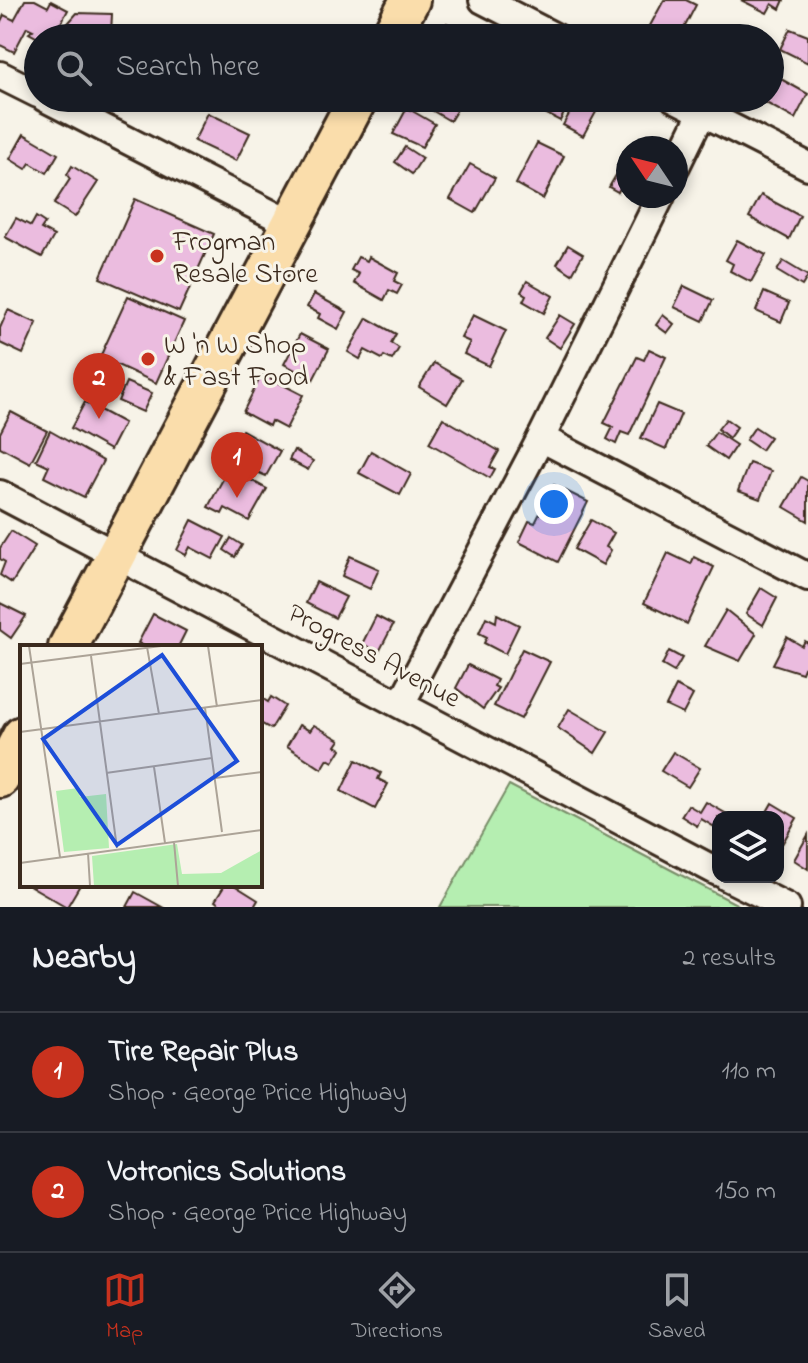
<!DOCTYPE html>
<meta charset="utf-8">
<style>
:root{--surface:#171b24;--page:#20242c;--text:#f1f3f6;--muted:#9ea1a6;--line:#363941;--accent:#c8321e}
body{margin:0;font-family:"Indie Flower",sans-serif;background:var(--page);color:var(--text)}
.controls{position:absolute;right:24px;bottom:24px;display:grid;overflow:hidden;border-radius:16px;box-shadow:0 4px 12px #0003}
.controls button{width:72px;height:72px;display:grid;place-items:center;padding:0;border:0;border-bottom:2px solid var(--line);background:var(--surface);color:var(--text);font:40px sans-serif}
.compass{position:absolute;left:616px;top:136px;width:72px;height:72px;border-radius:50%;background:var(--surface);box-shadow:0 4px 12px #0003;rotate:305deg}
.you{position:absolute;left:554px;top:504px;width:28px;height:28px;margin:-20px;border:6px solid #fff;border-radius:50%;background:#1a73e8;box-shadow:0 0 0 12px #1a73e833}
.badge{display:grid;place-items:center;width:52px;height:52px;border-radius:50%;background:var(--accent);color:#fff;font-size:26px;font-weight:700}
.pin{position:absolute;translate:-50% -66px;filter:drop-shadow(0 2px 4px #0008)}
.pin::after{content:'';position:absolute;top:42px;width:28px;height:24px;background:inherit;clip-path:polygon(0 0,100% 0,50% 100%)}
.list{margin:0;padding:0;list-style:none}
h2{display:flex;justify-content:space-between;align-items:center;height:104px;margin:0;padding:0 32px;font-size:34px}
h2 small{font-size:26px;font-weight:400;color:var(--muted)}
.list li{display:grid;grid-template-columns:52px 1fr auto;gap:24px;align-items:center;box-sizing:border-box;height:120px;padding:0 32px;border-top:2px solid var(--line)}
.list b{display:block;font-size:30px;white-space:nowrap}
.list p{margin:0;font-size:26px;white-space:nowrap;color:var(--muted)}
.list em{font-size:26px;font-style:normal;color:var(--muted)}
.icon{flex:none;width:44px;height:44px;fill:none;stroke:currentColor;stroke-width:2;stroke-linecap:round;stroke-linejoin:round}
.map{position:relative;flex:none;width:808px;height:907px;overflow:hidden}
.search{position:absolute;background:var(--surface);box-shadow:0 4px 12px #0003;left:24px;right:24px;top:24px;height:88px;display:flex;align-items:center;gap:20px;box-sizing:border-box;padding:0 28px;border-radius:44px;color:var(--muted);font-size:30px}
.sheet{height:344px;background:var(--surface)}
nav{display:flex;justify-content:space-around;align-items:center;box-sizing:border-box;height:112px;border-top:2px solid var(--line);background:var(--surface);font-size:22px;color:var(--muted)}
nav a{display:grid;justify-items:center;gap:4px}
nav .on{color:var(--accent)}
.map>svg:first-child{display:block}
</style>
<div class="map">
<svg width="808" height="907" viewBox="0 0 808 907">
<rect width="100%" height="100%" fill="#f7f3e8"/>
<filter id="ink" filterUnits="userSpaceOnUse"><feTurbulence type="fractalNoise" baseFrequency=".0125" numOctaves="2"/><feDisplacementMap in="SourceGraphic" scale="16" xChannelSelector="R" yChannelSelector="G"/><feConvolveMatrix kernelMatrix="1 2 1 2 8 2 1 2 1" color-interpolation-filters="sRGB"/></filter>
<g filter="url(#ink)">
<path fill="#b5eeb1" stroke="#788c68" stroke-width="2" d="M509,785L742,907H440Z"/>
<g fill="#ebbcdf" stroke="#3b2a1e" stroke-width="2">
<path d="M25,0H35L48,7L51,1L68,10L53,38H38L29,33L33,30L27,27L14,52L0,45V23L4,15L14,20Z"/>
<path d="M664,0H686L696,5L679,38L645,35Z"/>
<path d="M741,0H784L780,9L772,4L767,13Z"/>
<path d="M77,13L112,14L111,33H106V38H62V30Z"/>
<path d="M447,23L471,38H437Z"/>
<path d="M790,29L808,36V63L780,49Z"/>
<path d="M770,73L808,94L795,119L757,98H770Z"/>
<path d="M411,98H464L450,121Z"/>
<path d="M548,98H572L560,121L541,111Z"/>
<path d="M578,98H592L601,103L583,136L563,125Z"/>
<path d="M407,108L435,124L422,147L393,134Z"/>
<path d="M208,113L250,133L236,161L194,141Z"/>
<path d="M24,134L58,154L47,173L30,163L26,169L10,159Z"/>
<path d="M537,143L564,156L543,199L516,184Z"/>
<path d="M405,147L422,158L412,174L395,162Z"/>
<path d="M470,164L495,178L475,213L450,199Z"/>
<path d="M72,166L98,182L75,217L54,204L70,179L67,175Z"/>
<path d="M619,170L627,174L618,192L609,187Z"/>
<path d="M761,195L800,216L789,239L749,217Z"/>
<path d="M135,199L214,234L179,312L100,278Z"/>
<path d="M36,217L45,223L41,229L54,236L42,257L5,237L16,218L31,226Z"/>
<path d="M737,240L766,255L751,282L730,271L733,264L726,260Z"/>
<path d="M568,245L583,254L572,274L557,264Z"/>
<path d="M358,257L367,261L369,257L398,273L394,281L402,285L397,294L389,290L384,300L354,283L359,274L351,270Z"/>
<path d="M783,261L808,276L802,286L777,271Z"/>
<path d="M527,281L553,296L544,313L523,301L526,295L521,292Z"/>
<path d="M684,286L713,300L703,321L674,307Z"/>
<path d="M764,292L789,303L781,322L756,311Z"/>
<path d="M314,294L347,312L338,329L318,318L320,314L307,307Z"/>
<path d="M128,296L184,321L156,383L100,357Z"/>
<path d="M8,310L37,323L23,354L0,343V328Z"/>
<path d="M473,315L506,331L489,366L464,354L470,342L461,338Z"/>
<path d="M560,315L575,324L560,348L545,338Z"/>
<path d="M663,315L674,324L667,333L656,325Z"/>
<path d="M367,318L396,334L391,343L399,348L392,360L384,356L382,359L365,350L360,359L348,352Z"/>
<path d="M300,334L329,349L313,380L284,364Z"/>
<path d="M649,349L666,357L629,435L621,432L616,444L607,439L613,427L604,423L637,357L644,360Z"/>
<path d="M434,363L462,379L447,404L419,387Z"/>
<path d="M262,374L303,395L286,429L271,421L269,426L243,412Z"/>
<path d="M126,382L152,393L143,412L118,401Z"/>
<path d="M85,402L124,423L110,450L71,428Z"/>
<path d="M657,404L681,414L666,449L641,438Z"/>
<path d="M11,412L47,431L30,463L0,447V433Z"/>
<path d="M443,418L499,451L490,467L495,469L490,478L429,443Z"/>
<path d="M726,419L737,427L729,438L718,429Z"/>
<path d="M755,427L770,437L761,450L746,440Z"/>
<path d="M242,430L280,451L266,476L227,459Z"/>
<path d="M50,431L103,461L84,497L44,477L49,466L36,460Z"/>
<path d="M716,432L736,445L726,460L706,446Z"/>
<path d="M294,450L313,461L308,470L289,460Z"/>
<path d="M371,451L411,474L400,495L359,473Z"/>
<path d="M749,463L771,471L760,499L738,491Z"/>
<path d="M229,468L267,489L249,521L225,508L222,514L208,507Z"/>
<path d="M801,477L808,481V521L784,507Z"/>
<path d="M554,485L588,502L558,562L519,542L529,521L535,523Z"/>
<path d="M192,520L225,537L213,559L190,547L186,555L177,550Z"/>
<path d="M591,520L614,533L606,547L611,550L603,565L574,549Z"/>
<path d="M11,531L35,546L12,583L0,575L5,562L0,559V548Z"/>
<path d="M231,538L242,545L235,557L224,550Z"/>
<path d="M668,553L691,564L694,557L714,567L687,624L644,603Z"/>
<path d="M350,556L379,569L370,589L342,576Z"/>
<path d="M316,582L346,597L335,618L306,603Z"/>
<path d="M761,588L777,598L763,625L746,614Z"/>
<path d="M0,603L26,616L11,638L0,630Z"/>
<path d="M726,610L756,634L740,661L705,646Z"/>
<path d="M153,614L186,631L178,647H146L138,643Z"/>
<path d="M497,614L519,625L505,654L484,643L487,637L479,633L486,617L496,622Z"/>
<path d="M376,616L393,625L379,652L362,644Z"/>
<path d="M787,637L802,646L805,641L808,643V670L804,668L802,673L773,664Z"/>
<path d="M522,649L550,662L521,719L494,706Z"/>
<path d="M669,651L682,658L674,672L662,665Z"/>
<path d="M468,665L497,680L494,686L498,688L483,709L456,688Z"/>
<path d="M676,686L693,695L683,714L666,706Z"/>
<path d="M260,697L268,702L271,697L285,706L271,729L260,723Z"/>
<path d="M569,709L608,732L595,753L558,728Z"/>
<path d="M299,725L310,731L314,725L340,740L336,746L341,749L333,762L328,759L322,769L287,746Z"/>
<path d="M673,752L700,768L688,787L661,771Z"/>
<path d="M356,760L381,773L378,779L388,784L375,809L341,791Z"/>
<path d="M706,802L732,817H718V829L701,819L697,826L681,816L688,805L700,812Z"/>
<path d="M772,803L797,818L778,851V817H764Z"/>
<path d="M808,835V869L794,860Z"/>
<path d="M29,885H80L67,907Z"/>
<path d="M225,885H234L258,900L254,907H223L215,901Z"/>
<path d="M135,892L162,907H127Z"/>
</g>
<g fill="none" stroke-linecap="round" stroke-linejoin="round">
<g stroke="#3b2a1e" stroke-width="32">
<g id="minor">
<path d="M483,0L557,38"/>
<path d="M0,75L38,94"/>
<path d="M45,98L291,224"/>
<path d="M674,98L808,166"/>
<path d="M676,166L702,113"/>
<path d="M541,438L808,577"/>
<path d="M0,494L718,872"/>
<path d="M401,704L541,438L661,196"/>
<path d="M727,877L787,907"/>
</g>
</g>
<g stroke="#3b2a1e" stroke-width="44">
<g id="highway">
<path d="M390,38L410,0"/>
<path d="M68,647L358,98"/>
<path d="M0,778L22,736"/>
</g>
</g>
<use href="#minor" stroke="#f7f3e8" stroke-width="26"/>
<use href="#highway" stroke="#faddab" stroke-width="38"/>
</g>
</g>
<g fill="#c8321e" stroke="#f7f3e8" stroke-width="3">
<circle cx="157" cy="256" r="8"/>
<circle cx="148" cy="359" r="8"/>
</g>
<g text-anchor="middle" stroke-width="6" stroke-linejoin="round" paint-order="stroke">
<g font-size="28" fill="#3b2a1e" stroke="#f7f3e8" text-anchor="start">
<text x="173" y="250">Frogman<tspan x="173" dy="32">Resale Store</tspan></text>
<text x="164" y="353">W 'n W Shop<tspan x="164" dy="32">&amp; Fast Food</tspan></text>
</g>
<g font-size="28" fill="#3b2a1e" stroke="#f7f3e8">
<text transform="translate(375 654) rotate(28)" y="10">Progress Avenue</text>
</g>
</g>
<g transform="translate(20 645)">
<rect width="242" height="242" fill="#f7f3e8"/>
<path d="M58,143L60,152L86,149L89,203L44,207L36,146ZM157,199L162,229L201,228L242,205V241H74L72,211Z" fill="#b5eeb1"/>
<path fill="none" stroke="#aca397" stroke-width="2" d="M9,1L40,212M188,1L197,62M127,2L139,69M71,11L97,203M0,19L141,1M185,63L202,187M0,87L242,55M134,122L145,198M86,128L192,113M195,133L242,127M154,197L158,241M68,208L70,241M0,218L242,185"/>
<path fill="#1d4ed8" fill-opacity="0.15" stroke="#1d4ed8" stroke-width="4" d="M142,10L217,116L97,200L23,94Z"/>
<rect width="242" height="242" fill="none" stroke="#3b2a1e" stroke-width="4"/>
</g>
</svg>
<div class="controls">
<button><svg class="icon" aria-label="layers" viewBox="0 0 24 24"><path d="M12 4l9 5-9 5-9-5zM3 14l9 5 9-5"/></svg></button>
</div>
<svg class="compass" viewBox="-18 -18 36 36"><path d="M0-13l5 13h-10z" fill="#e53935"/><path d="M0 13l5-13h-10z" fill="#9ea1a6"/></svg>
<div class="you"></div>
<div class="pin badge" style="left:237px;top:498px">1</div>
<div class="pin badge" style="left:99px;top:419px">2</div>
<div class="search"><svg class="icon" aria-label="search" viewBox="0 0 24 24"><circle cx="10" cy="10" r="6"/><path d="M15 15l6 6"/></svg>Search here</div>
</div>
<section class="sheet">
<h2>Nearby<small>2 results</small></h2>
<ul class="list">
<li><span class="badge">1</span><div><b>Tire Repair Plus</b><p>Shop · George Price Highway</p></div><em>110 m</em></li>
<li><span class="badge">2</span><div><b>Votronics Solutions</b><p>Shop · George Price Highway</p></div><em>150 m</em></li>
</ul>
</section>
<nav>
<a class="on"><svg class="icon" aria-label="map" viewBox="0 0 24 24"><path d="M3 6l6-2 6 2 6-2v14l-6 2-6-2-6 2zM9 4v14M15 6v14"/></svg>Map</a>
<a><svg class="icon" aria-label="directions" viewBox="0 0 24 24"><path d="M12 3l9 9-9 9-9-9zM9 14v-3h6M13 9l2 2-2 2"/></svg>Directions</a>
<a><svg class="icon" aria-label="saved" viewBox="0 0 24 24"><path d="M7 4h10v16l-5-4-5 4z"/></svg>Saved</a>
</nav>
